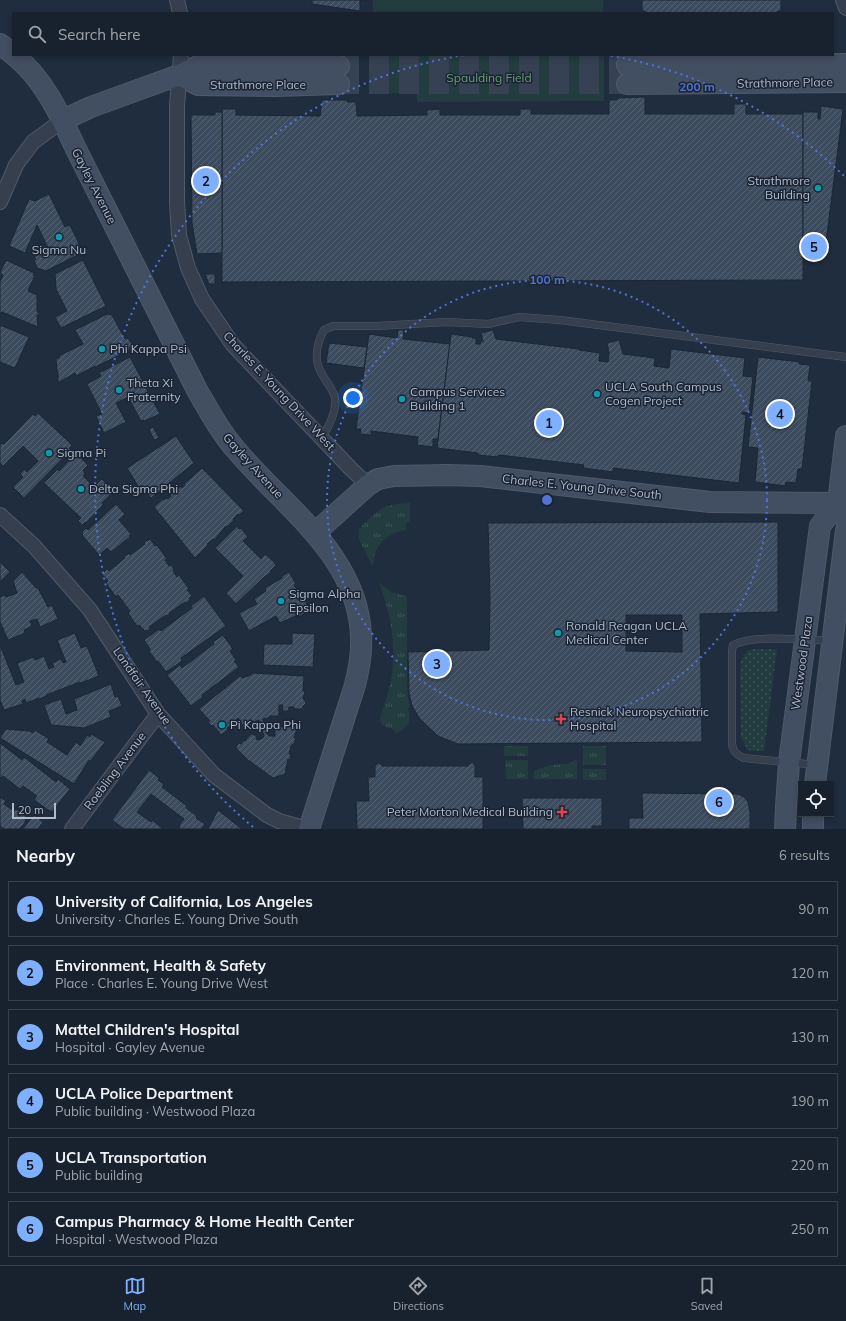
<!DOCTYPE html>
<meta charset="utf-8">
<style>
:root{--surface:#18222e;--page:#252f3a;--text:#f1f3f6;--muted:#9fa4aa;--line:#363f4a;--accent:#7fb0ff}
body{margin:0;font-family:Mulish,sans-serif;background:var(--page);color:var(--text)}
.controls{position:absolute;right:12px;bottom:12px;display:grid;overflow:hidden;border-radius:0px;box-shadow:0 2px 6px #0003}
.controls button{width:36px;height:36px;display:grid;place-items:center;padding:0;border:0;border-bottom:1px solid var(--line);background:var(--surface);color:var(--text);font:20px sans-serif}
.scale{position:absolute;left:12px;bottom:10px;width:44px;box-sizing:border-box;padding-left:4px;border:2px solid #b0bac9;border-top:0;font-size:11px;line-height:14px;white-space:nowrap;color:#b0bac9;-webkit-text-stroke:3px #1a2433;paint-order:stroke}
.you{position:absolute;left:353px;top:398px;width:14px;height:14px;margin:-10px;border:3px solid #fff;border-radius:50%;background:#1a73e8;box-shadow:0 0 0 6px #1a73e833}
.badge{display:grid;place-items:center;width:26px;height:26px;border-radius:50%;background:var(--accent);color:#111;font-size:13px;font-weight:700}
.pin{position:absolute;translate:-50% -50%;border:2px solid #fff;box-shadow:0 1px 4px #0006}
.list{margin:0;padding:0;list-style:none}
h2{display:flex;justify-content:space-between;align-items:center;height:52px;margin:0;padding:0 16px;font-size:17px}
h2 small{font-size:13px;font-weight:400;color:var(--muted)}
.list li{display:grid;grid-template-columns:26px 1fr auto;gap:12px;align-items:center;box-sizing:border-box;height:56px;margin:0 8px 8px;padding:0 8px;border:1px solid var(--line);border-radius:0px}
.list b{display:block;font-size:15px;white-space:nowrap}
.list p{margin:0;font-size:13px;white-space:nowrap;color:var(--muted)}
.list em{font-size:13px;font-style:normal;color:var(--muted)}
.icon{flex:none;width:22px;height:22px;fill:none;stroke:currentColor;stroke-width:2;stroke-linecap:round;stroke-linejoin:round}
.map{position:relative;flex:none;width:846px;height:829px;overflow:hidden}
.search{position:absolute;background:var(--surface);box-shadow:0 2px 6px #0003;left:12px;right:12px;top:12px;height:44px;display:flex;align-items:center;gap:10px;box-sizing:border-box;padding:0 14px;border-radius:0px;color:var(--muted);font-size:15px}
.sheet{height:436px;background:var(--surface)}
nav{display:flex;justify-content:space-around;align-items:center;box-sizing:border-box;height:56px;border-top:1px solid var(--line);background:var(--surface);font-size:11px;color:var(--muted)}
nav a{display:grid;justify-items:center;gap:2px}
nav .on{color:var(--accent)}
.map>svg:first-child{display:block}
</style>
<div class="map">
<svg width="846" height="829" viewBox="0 0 846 829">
<defs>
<pattern id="grass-tufts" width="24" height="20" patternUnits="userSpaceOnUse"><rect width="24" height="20" fill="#223c3f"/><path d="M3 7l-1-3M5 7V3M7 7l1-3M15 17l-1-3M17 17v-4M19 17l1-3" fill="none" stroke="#405659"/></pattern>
<pattern id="garden-dots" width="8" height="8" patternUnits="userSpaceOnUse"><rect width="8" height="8" fill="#223c3f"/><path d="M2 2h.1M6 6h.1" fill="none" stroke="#405659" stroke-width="1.8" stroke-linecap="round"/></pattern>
<pattern id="building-hatch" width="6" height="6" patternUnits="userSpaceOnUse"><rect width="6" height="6" fill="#3c4b5d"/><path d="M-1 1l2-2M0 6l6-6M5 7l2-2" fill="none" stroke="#566373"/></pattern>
</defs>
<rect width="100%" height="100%" fill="#202d3e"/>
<g fill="url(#grass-tufts)">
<path d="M410,503V522L406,523V530C385,534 374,545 373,567L359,539V529C378,510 382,504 410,503Z"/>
<path d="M379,582C388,591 395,594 407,596V685L408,697L410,706L408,708C412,723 409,727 395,734V730L382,725L380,719C384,705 390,689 392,674C396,641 390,613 379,582Z"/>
<rect x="504" y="746" width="24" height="10"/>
<rect x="583" y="746" width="23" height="19"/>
<path d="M577,759V779H534V771L550,765L567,764Z"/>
<path d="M505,760H528V779H506Z"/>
<rect x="583" y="769" width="23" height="11"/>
</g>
<g fill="#223c3f">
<rect x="373" y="0" width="230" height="13"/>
<path d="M373,55H604V101L417,102L416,93H373Z"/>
</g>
<path fill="url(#garden-dots)" d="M754,649H777L764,751L748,750L741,738L740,672L741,661L747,651Z"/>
<g fill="url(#building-hatch)" stroke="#1c2635" fill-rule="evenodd">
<path d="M312,0H366H360V11L312,4Z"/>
<path d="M642,0H781V11H778V13H645V11H642Z"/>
<path d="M645,97V114H734V104H746V114H803V280L222,282V109H236V115L320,116L322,100H347V102H356L357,116L427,115V110L440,109V115H520V109H531V114H609V100H617V98Z"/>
<path d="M821,106L843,109L824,258L803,256V112H818V119H820Z"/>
<path d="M215,112H222V253L197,254L192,223L191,115H215Z"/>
<path d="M49,194L65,227L70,225L83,252L46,271L37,268L34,260L36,259L34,257L40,254L39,252L48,248L37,225L25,253L9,246L29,199L35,201Z"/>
<path d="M6,260L34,273L33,275H35L28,291L37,295V312H39V315H37L38,327L2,312L0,313V282L3,275L0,273Z"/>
<path d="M83,260L106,306L61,328L55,317L67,311L56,289L55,274Z"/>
<path d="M205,274H215V284H209Z"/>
<path d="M107,314L112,315L125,339L128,338L133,346L129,348L130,350L95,367V366L76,376L75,373L58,383V372L57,370L56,359L60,357L59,356L83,344L75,330Z"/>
<path d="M0,325L29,337L15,368L0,362Z"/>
<path d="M398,330H404L403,339L450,344L438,439H433V447L417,445L418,437L371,431V435L360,434L361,429H356L369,334L397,338Z"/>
<path d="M493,330L496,339L579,349V350L600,353L599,361L608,362L609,353L607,343L619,340L623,354L655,358L654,366L669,368L671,349L745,358L743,376L753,377L749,413L742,412V414L746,415L739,483L613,468V472L583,468L584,465L499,455L498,457L478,455V453L437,448L451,334L472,337V338H476V344H480L481,341L483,342L481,333Z"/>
<path d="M329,343L367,347L364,368L326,363Z"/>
<path d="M130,357L160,414L144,421V420L141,421L128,397L116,403L126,422L104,433L96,416L102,414L87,384L101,376L99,373Z"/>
<path d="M758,357L800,362L799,364L810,365L808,381H812L802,469H798L796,483L786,482L785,486L755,482L758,448L748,447Z"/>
<path d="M38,413L72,445L69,448L71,450L24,498L13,487L23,477L20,474L25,469L27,472L38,461L23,446L3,466L0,463V445L2,443L4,444L33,414L35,416Z"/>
<path d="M153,427L159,438L154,440L149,429Z"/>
<path d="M176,436L194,463L151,498L144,489L141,491L127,468Z"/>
<path d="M76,453L88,465L83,470L85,473L83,476L94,487L102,479L114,491L102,503L103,505L86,523L85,522L82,525L78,521L81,518L44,483L58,469L59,471Z"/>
<path d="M202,468L244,511L239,515L238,514L233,519L234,520L227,527L226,526L214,540L213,539L207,544L208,545L195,558L154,507L163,499L164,500L167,498L168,499L171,496L170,495L177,488L178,489L181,486L182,488L185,485L184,484Z"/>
<path d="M116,504L125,514L119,520L131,534L129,536L130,537L111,552L107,548L99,555L82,535L83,534L82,532L86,528L88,530Z"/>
<path d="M778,522V612L700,614L702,742L458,744L438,736L420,719L412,706L409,693L408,652L489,650L490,599L488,523ZM626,615H682V652L626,651Z"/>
<path d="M237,526L239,529L241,528L248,537L243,541L261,559L265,554L273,561L276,565L270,571L271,572L266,576H265L236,604L226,593L243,576L215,548Z"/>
<path d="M150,539L155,546L157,545L167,559L165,560L169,566L171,565L174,569L173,571L177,577L179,575L189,589L187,590L192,596L189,598L190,600L186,603L185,602L169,613L170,614L167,616L166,615L149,627L150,629L148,631L147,630L145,631L139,625L137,626L128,613L130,611L118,595L116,597L106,583L108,581L102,574L107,569L109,571L125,558L124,557L129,553L130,555L145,544L144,543L147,540L148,541Z"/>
<path d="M0,562L10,572L0,582Z"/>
<path d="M22,572L36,588H38L48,607L52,605L58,619L40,627L37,619L30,621L32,626L24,630L25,633L8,640L0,622V597L5,595L6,597L17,593L13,581Z"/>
<path d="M289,572L296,584L294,585L302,599L304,598L310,610L299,617L298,615L280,623L276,616L249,631L239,613L257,604L254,599L266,591L265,588L282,578V576Z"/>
<path d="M204,596L226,626L181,658L182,661L166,672L158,661L157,662L149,651L150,649L144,640L159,629L161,631L192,608L191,606Z"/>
<path d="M75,633L81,648L87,646L99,676L81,683L80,682L46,695L47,696L39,699V698L26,703L25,699L22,701L23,704L4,710L0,700V645L16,685L24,682L17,663L34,657L35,660L44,656L49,669L54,667L52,663L61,659L63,663L66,662L57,640Z"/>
<path d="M292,633L315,634L313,667L263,665L264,644H292Z"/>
<path d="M223,635L233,649L230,651L236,660L234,661L239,667L202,695L203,697L191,706L167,675L180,665L182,668L214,644L213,642Z"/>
<path d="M252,673L304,676L303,691H305L303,699L306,702L305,705L303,706L302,709H294V707H289L288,711H282L283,705H279V716H270L268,718L263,719L268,735H269L270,736H275V731H273L274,727H276L277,725L285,728L286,726L290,727L292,725L297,728L294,738H296L294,744H293L291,746L289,754H291L290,760L288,759L285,774L273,778L248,760L236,748L238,743L241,744L244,740L245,741L251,734H253L257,737L256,739L258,740L263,738L264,736L259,720L254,722H252L244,728L238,718L235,721L238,725L233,729L231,725L227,728L228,730L221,735L213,725L211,726L208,722L210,721L199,709L240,676L242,678L251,675Z"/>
<path d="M111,684L115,697L118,696L122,706L109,711L111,717L84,728L51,725L44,705L61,699L66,714L77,710L74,699Z"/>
<path d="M6,729L29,731L33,733L35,730L49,739L47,742L67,755L76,742L80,746L87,735L90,737L91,734L105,742L90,762L89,760L74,784L0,738Z"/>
<path d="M0,743L22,760L24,757L56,782L58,779L70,789L52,812L49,810H48L34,800L37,796L23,786L20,789L3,776L1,778L0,777Z"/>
<path d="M378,763L381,764L382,766H468L470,763H473L475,765V777H483V829H357L356,801H369L368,777H375V766Z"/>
<path d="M149,770L159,778L158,780L164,784L162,787L187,806L186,808L197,816L196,818L205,824L201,829H179L180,827L179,826L184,819L151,794L137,812L151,822L152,820L162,828L161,829H124L112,820Z"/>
<path d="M642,793L738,794L744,797L748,802L750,812V829H629V818H643Z"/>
<path d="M0,797L6,801L4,804L14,811L16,809L27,817L24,824L19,829H4L0,826Z"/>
<path d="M522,798H602V826H592V829H523Z"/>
<path d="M218,810L242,829H208Z"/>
<path d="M34,815L43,822L38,829H23Z"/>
</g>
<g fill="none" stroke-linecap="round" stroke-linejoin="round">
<g stroke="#364253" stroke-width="20" stroke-dasharray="20 10" stroke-linecap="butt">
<path d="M339,66L627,65"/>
<path d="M339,84H627"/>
</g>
<g stroke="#505a69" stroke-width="8">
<g id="lane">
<path d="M322,438C328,427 337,412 335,398C333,389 326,382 322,374C313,360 317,343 324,330L333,326H377L447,322L488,324L519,317L560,320L846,357"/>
<path d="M817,765L744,758C737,755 733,752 732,744V651L733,645C755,634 806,640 831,641"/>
</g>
</g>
<g stroke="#505a69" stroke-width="16">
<g id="street">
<path d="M177,0L180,13"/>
<path d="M843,0L846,8"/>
<path d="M181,55L177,105V202L179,235L188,268L202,299L233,345L351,469L368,485"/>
<path d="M0,202L16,165L33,142L63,120"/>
<path d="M0,515L34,546L90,610L158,714L214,775L267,815L279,821L307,829"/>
<path d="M72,829L158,714"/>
</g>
</g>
<g stroke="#505a69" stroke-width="22">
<g id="secondary">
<path d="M0,44L13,54"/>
<path d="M14,55C44,79 60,115 76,149L197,390C209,411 221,433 237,451C284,507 359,556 361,637C362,653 359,669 355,685L309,829"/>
<path d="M627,65L846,64"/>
<path d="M179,75L198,85L275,86L339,84"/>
<path d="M627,84L846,82"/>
<path d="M63,120L91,107L179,75L198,66H339"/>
<path d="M842,515L838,503L846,436"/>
<path d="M315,533L368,485L378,479L394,476L448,475L480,476L710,502L838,503"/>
<path d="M815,784L846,530"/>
<path d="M785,829L786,807L789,762L820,526L838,503"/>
<path d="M813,829V814"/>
</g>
</g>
<use href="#lane" stroke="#353f4e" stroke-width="7"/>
<use href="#street" stroke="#353f4e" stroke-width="14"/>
<use href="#secondary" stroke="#424e61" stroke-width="20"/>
</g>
<g fill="none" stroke="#5074d3" stroke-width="2" stroke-dasharray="2 4">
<circle cx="547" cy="500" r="220"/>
<path d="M253 827A440 440 0 1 1 844 176"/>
</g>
<g fill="#0f9aa8" stroke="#1a2433" stroke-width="1.5">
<circle cx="818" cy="188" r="4"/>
<circle cx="59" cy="237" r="4"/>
<circle cx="102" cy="349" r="4"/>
<circle cx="119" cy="390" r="4"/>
<circle cx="597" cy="394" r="4"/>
<circle cx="402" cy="399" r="4"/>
<circle cx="49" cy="453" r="4"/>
<circle cx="81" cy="489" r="4"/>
<circle cx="281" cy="601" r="4"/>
<circle cx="558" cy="633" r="4"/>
<circle cx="222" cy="725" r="4"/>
</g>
<g fill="#e0444e" stroke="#1a2433" stroke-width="1.5">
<path d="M559 713h4v4h4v4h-4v4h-4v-4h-4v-4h4z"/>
<path d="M560 806h4v4h4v4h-4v4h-4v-4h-4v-4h4z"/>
</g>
<g text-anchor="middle" stroke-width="3" stroke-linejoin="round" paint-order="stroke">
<g font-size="12" fill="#659d72" stroke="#1a2433">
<text x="489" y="82">Spaulding Field</text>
</g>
<g font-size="12" fill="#b0bac9" stroke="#1a2433">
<text transform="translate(785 83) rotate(-1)" y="4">Strathmore Place</text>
<text x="258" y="89">Strathmore Place</text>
<text transform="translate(94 186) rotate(63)" y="4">Gayley Avenue</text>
<text transform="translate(279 391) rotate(47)" y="4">Charles E. Young Drive West</text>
<text transform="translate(253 466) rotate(48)" y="4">Gayley Avenue</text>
<text transform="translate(582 487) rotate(6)" y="4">Charles E. Young Drive South</text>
<text transform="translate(802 663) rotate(-82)" y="4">Westwood Plaza</text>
<text transform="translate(142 686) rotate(55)" y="4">Landfair Avenue</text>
<text transform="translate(115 771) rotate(-53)" y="4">Roebling Avenue</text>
</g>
<g font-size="12" fill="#b0bac9" stroke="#1a2433" text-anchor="start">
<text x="810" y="185" text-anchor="end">Strathmore<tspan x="810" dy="14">Building</tspan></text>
<text x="59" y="254" text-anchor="middle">Sigma Nu</text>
<text x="110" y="353">Phi Kappa Psi</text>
<text x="127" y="387">Theta Xi<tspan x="127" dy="14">Fraternity</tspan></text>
<text x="605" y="391">UCLA South Campus<tspan x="605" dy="14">Cogen Project</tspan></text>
<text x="410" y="396">Campus Services<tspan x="410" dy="14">Building 1</tspan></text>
<text x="57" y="457">Sigma Pi</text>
<text x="89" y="493">Delta Sigma Phi</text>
<text x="289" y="598">Sigma Alpha<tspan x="289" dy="14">Epsilon</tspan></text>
<text x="566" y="630">Ronald Reagan UCLA<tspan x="566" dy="14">Medical Center</tspan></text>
<text x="570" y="716">Resnick Neuropsychiatric<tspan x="570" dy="14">Hospital</tspan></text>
<text x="230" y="729">Pi Kappa Phi</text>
<text x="553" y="816" text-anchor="end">Peter Morton Medical Building</text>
</g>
</g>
<circle cx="547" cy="500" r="6" fill="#5074d3" stroke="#1a2433" stroke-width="2"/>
<g font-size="12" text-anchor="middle" font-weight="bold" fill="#5074d3" stroke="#1a2433" stroke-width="3" stroke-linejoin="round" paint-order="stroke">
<text x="697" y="91">200 m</text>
<text x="547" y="284">100 m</text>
</g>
</svg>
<div class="controls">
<button><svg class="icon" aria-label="locate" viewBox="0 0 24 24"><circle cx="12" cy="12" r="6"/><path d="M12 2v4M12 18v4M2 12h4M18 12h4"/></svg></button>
</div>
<div class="scale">20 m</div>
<div class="you"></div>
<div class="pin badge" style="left:549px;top:423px">1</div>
<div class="pin badge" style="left:206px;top:181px">2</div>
<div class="pin badge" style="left:437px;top:664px">3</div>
<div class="pin badge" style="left:780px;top:414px">4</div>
<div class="pin badge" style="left:814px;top:247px">5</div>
<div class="pin badge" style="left:719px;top:802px">6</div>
<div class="search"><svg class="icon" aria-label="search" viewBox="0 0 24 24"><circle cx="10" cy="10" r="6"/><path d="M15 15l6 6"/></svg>Search here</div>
</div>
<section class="sheet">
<h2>Nearby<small>6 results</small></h2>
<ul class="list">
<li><span class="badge">1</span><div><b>University of California, Los Angeles</b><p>University · Charles E. Young Drive South</p></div><em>90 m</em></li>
<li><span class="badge">2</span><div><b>Environment, Health &amp; Safety</b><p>Place · Charles E. Young Drive West</p></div><em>120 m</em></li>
<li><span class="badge">3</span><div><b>Mattel Children's Hospital</b><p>Hospital · Gayley Avenue</p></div><em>130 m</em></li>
<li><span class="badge">4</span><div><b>UCLA Police Department</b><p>Public building · Westwood Plaza</p></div><em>190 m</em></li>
<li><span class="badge">5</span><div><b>UCLA Transportation</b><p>Public building</p></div><em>220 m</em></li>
<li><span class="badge">6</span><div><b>Campus Pharmacy &amp; Home Health Center</b><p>Hospital · Westwood Plaza</p></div><em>250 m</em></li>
</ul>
</section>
<nav>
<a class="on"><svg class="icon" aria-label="map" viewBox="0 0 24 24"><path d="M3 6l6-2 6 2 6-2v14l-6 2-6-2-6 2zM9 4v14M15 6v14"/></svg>Map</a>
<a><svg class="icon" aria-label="directions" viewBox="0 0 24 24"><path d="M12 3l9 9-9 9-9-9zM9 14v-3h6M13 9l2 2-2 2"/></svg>Directions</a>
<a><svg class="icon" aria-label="saved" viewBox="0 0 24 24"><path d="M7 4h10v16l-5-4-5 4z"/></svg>Saved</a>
</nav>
